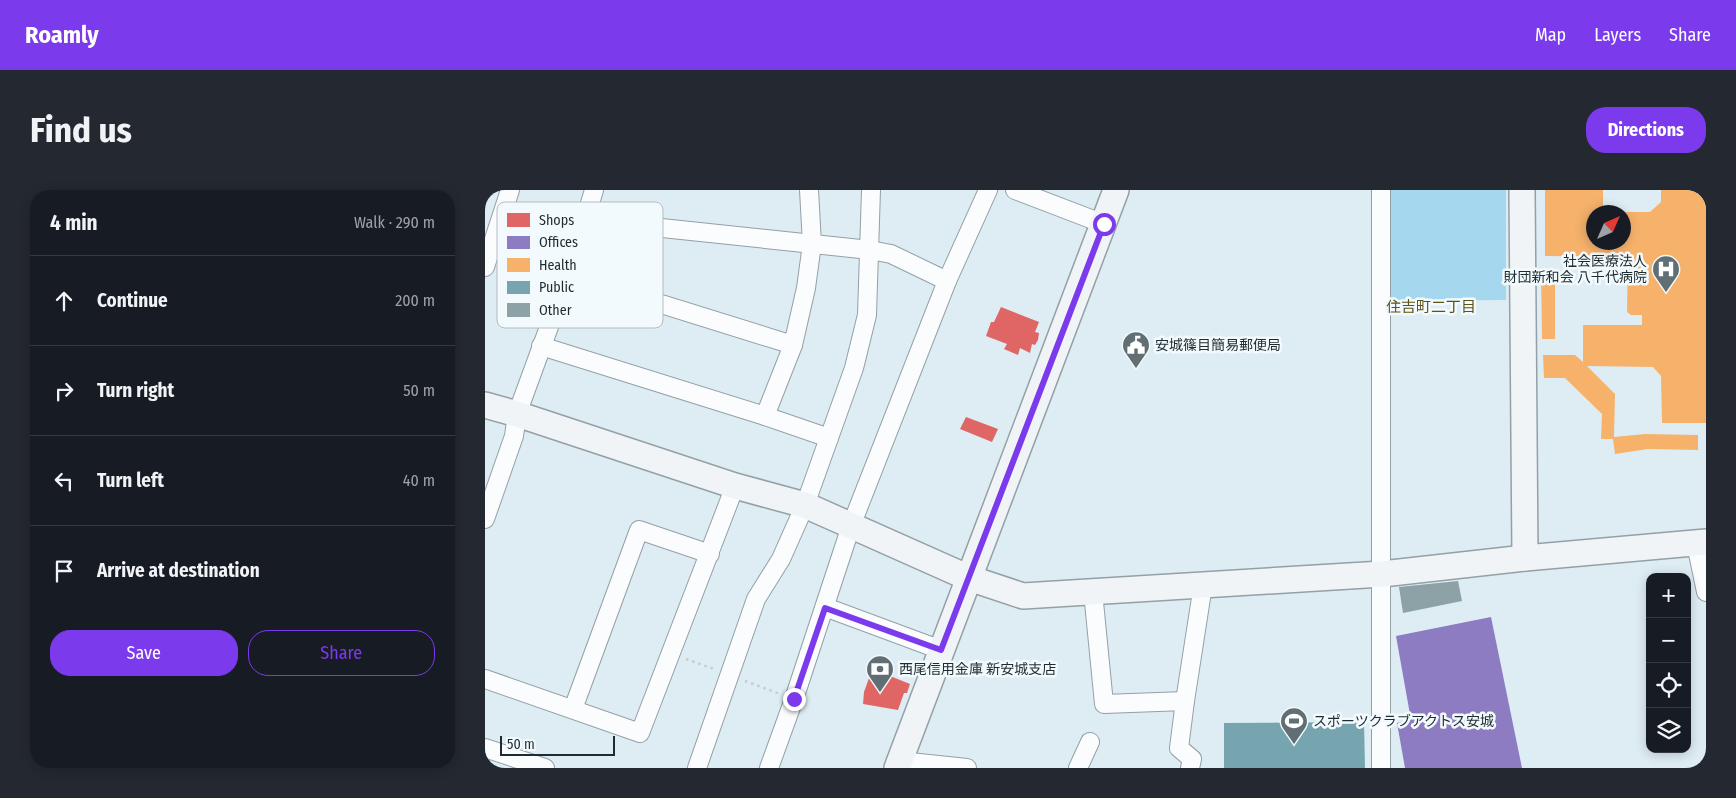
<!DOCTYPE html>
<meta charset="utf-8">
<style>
:root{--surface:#171b24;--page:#242831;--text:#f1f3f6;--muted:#9ea1a6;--line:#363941;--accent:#7c3aed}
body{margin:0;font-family:"Fira Sans Condensed","Noto Sans JP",sans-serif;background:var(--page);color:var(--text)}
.controls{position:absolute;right:15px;bottom:15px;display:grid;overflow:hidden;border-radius:10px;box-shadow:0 2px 12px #0003}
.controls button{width:45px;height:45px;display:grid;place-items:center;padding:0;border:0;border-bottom:1px solid var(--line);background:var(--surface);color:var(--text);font:25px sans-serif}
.compass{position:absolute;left:1101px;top:15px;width:45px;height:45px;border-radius:50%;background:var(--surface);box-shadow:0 2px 12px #0003;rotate:45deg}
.scale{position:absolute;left:15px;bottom:12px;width:115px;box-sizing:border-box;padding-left:5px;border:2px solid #1e2b30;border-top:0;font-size:14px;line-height:18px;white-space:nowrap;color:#1e2b30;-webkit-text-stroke:4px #f3fafd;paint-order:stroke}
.stop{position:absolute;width:15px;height:15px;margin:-11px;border:4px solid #7c3aed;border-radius:50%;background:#fff}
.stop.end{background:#7c3aed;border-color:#fff;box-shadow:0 1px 5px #0008}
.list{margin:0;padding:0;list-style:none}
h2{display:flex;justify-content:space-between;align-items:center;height:65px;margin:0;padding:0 20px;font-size:21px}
h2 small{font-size:16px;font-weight:400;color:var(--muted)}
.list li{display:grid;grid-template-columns:32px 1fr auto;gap:15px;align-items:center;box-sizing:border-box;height:90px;padding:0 20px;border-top:1px solid var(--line)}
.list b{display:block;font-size:19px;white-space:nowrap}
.list em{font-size:16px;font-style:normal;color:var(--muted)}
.actions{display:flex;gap:10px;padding:15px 20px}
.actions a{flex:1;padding:11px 0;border:1px solid var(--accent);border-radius:20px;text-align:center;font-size:18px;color:var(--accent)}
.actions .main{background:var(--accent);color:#fff}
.icon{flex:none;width:28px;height:28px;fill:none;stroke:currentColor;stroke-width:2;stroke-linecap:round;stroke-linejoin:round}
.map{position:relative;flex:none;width:1221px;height:578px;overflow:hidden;border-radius:20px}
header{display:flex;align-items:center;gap:30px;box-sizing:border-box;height:70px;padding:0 25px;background:var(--accent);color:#fff}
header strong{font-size:24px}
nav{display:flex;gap:28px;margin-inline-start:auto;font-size:18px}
.intro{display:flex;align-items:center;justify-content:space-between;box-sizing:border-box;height:120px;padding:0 30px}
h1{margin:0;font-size:35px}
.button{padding:12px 22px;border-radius:20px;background:var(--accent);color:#fff;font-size:18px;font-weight:700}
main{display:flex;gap:30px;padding:0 30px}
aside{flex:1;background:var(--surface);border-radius:20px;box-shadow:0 2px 12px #0003}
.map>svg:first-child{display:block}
</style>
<header>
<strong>Roamly</strong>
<nav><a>Map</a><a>Layers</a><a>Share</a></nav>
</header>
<div class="intro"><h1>Find us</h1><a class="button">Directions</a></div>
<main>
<aside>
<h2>4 min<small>Walk · 290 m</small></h2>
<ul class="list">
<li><svg class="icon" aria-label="ahead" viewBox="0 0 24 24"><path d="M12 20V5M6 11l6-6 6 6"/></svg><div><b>Continue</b></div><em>200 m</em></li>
<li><svg class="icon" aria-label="right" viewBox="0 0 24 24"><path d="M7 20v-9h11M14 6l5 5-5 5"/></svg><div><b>Turn right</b></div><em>50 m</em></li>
<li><svg class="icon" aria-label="left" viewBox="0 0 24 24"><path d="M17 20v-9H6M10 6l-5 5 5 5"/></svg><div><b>Turn left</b></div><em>40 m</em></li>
<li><svg class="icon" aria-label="arrive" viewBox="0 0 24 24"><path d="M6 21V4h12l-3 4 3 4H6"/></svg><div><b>Arrive at destination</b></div></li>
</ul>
<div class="actions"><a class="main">Save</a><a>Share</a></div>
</aside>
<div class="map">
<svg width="1221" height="578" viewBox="0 0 1221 578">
<rect width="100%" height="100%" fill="#deecf4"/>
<path fill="#a5d8ee" d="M902,0H1021V110L903,111Z"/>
<g fill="#e06666">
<path d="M516,117L554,132L550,142L554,143L553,150L550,155L547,154L545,163L535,158L533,165L519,159L522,154L501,146L506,132H509Z"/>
<path d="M481,227L513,239L507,252L475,239Z"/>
<path d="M405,486L425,494L422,503H419L413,520L378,514L379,502L384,488L401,495Z"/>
</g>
<path fill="#8e7cc3" d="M1006,427L1037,578H920L912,533L926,530L911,446Z"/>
<g fill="#f6b26b">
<path d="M1060,0H1118V22H1108V52H1138V22H1165L1176,12V0H1221V233H1177L1176,186L1168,177L1102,176L1130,204L1129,247L1160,244L1213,245V260L1163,259L1130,264L1128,249H1116L1117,224L1080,188H1059L1058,165H1090L1098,172V135H1157V125H1146L1142,122L1143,67L1060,66Z"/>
<path d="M1056,82H1070V149H1057Z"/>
</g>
<path fill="#76a5af" d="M879,532L880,578H739V533Z"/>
<path fill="#8ca2a6" d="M973,391L977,411L918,423L914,397Z"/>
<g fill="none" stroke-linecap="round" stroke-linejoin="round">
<g stroke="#93a0a6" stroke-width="20">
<g id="street">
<path d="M530,0L619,34"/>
<path d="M101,30L385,60L406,64L462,91"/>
<path d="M0,77L25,0"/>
<path d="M83,85L308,155"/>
<path d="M56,156L280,226L344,248"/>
<path d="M280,226L308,155L321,98L327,54L324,0"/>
<path d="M0,329L29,246L32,224L83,85L109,0"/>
<path d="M1211,354L1221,402"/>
<path d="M608,402L619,514L700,511"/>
<path d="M340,417L456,460"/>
<path d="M0,489L155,543L250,296"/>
<path d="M88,519L154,340L225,364"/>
<path d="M0,558L60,578"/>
<path d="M415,571L482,578"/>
<path d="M212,578L271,409L296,369L320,315L369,178L382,125L386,0"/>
<path d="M284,578L309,509L366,336L462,91L503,0"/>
<path d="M593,578L605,552"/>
<path d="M705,578L707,569L694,558L700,511L718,395"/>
<path d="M896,578V0"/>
</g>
</g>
<g stroke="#93a0a6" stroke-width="28">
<g id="secondary">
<path d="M1037,0L1040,368"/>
<path d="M0,215L32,224L250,296L320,315L484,388L538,406L897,384L1040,368L1221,352"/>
<path d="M412,578L631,0"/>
</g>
</g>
<g stroke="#c5cbce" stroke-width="2.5" stroke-dasharray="2.5 4" stroke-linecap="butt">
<path d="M201,469L229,479"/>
<path d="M260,491L295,504"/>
</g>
<use href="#street" stroke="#fafcfd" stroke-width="18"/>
<use href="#secondary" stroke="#f0f4f7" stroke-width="25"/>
</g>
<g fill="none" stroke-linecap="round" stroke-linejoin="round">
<path stroke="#7c3aed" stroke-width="6" d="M309,509L340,418L456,460L619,34"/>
</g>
<defs>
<g id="hospital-pin" transform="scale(1.4375)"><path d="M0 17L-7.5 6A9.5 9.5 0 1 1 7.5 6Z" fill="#616f75" stroke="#f3fafd"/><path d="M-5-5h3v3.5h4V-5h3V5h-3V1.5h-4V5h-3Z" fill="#fff"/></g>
<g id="civic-pin" transform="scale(1.4375)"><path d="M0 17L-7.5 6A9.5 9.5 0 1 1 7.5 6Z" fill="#616f75" stroke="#f3fafd"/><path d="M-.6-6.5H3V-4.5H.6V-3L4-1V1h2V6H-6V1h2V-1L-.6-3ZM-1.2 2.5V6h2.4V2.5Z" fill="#fff"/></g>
<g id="bank-pin" transform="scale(1.4375)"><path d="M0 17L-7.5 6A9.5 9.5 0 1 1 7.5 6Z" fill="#616f75" stroke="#f3fafd"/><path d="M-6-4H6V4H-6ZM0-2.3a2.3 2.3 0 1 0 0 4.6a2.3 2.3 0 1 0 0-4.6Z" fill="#fff"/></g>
<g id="stadium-pin" transform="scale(1.4375)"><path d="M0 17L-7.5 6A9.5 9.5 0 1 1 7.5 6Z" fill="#616f75" stroke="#f3fafd"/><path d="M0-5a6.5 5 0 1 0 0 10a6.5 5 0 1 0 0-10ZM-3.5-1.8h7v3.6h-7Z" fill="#fff"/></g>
</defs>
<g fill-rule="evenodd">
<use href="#hospital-pin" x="1181" y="79"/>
<use href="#civic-pin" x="651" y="155"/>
<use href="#bank-pin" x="395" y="479"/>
<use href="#stadium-pin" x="809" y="531"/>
</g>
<g text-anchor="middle" stroke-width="5" stroke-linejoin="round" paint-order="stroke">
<g font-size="14" fill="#1e2b30" stroke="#f3fafd" text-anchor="start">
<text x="1162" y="76" text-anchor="end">社会医療法人<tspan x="1162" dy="16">財団新和会 八千代病院</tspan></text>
<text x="670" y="160">安城篠目簡易郵便局</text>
<text x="414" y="484">西尾信用金庫 新安城支店</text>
<text x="828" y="536">スポーツクラブアクトス安城</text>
</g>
<g font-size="15" fill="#5b5315" stroke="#f3fafd">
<text x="946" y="122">住吉町二丁目</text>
</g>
</g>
<rect x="12" y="12" width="166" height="126" rx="8" fill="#f3fafd" stroke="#b3bcc0" stroke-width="1"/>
<rect x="22" y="23" width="23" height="14" fill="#e06666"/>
<rect x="22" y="46" width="23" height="13" fill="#8e7cc3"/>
<rect x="22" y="68" width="23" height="14" fill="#f6b26b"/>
<rect x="22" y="91" width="23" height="13" fill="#76a5af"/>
<rect x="22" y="113" width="23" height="14" fill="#8ca2a6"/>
<g font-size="14" fill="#1e2b30">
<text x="54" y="35">Shops</text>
<text x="54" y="57">Offices</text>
<text x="54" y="80">Health</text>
<text x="54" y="102">Public</text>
<text x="54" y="125">Other</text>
</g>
</svg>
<div class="controls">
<button>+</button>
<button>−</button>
<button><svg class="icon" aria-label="locate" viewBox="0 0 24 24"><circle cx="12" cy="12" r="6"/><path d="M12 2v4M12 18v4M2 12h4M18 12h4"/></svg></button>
<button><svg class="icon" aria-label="layers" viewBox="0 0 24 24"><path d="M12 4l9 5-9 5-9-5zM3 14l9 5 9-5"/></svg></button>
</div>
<svg class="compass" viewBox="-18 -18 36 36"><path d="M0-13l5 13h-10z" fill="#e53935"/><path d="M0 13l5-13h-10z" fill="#9ea1a6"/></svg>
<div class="scale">50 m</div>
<div class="stop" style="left:619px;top:34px"></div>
<div class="stop end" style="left:309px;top:509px"></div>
</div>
</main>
